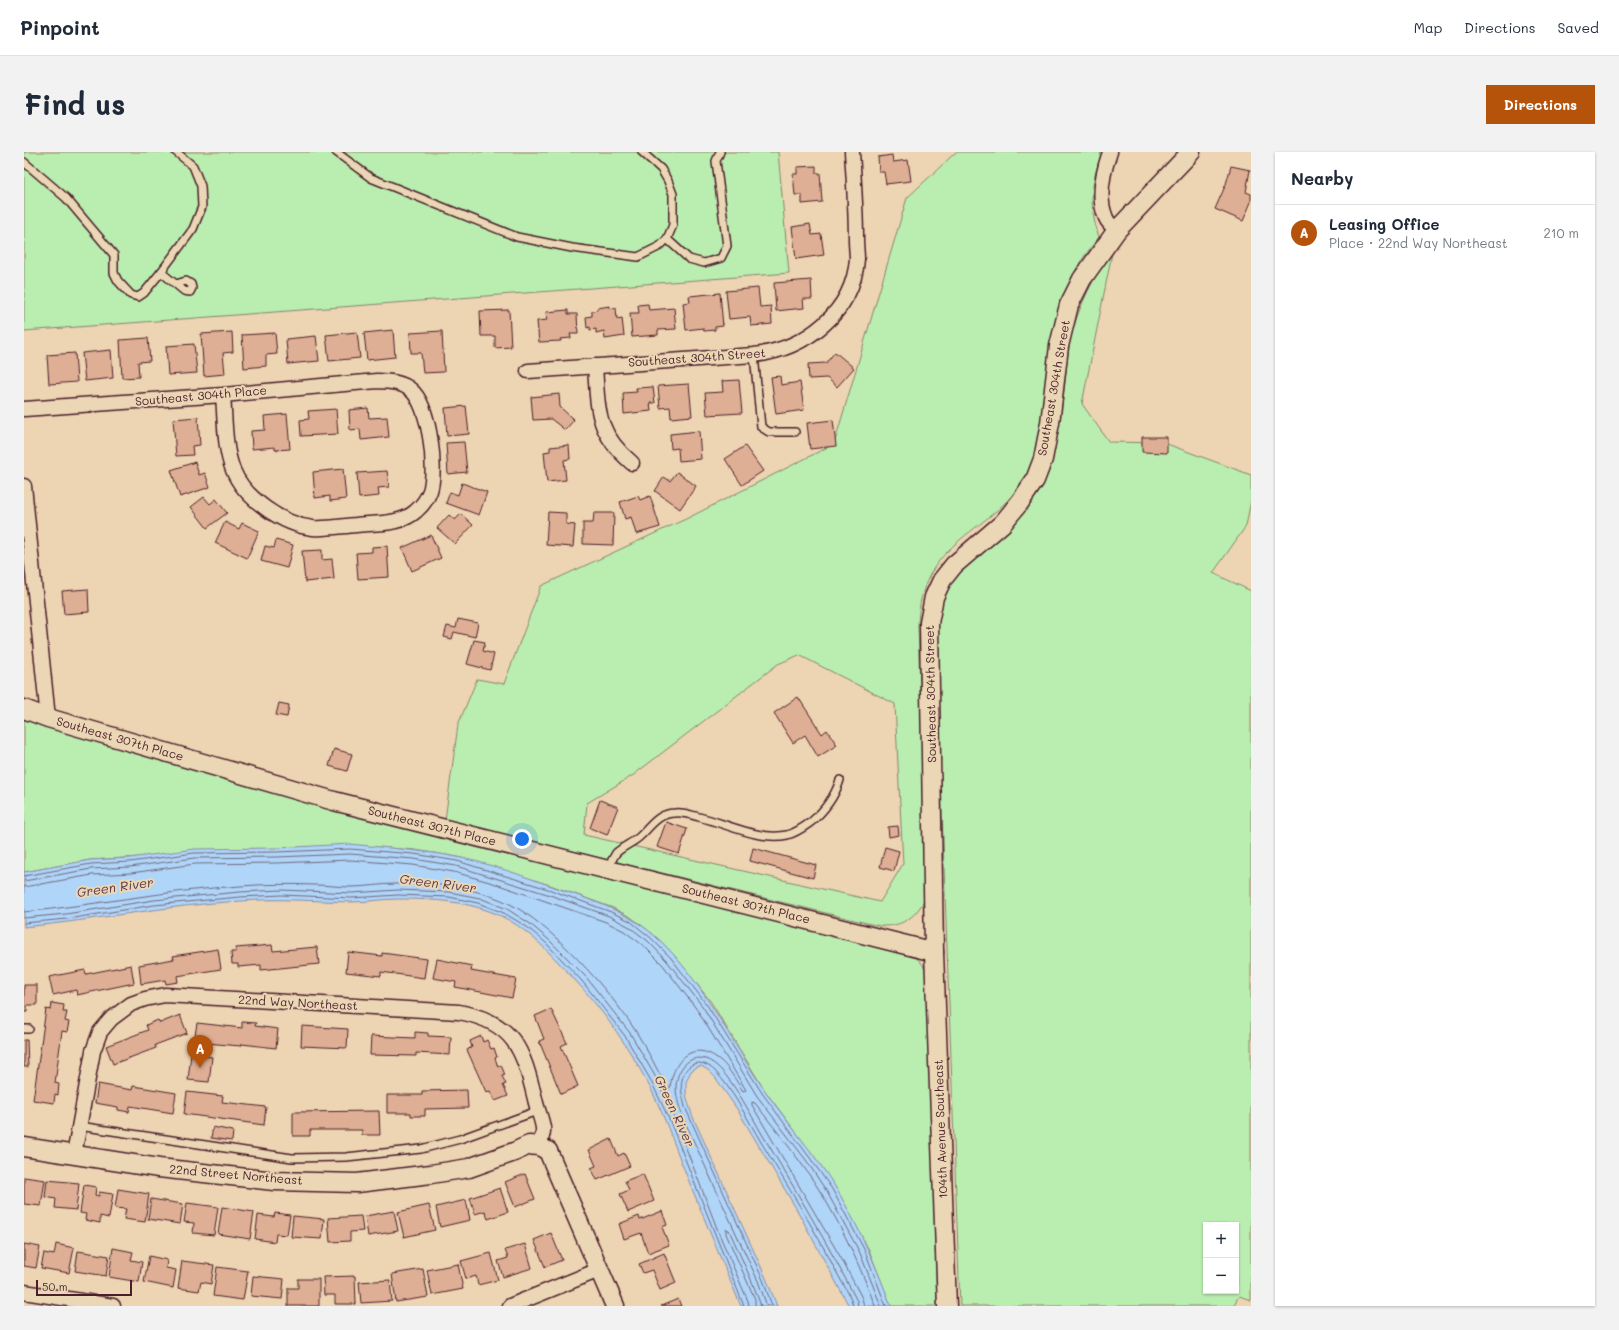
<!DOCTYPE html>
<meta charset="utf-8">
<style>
:root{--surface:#fff;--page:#f2f2f3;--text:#1f2937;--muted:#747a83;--line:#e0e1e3;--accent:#b45309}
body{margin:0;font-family:Mali,sans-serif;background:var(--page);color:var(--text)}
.controls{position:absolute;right:12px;bottom:12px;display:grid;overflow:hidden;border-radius:0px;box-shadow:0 1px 3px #0004}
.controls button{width:36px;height:36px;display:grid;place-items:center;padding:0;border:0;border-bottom:1px solid var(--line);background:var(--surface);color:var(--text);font:20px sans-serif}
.scale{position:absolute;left:12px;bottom:10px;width:96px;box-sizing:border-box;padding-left:4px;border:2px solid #4a1f2b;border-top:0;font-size:11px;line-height:14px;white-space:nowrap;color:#4a1f2b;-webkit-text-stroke:3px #ebd7b5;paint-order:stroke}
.you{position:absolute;left:498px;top:687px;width:14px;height:14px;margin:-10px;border:3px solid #fff;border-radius:50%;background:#1a73e8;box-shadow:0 0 0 6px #1a73e833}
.badge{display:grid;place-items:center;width:26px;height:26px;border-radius:50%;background:var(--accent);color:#fff;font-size:13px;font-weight:700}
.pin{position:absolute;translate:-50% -33px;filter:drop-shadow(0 1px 2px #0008)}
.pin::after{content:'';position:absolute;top:21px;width:14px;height:12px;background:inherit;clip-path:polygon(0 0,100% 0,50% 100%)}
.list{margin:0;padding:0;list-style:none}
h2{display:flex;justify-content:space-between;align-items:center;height:52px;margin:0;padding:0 16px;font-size:17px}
h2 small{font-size:13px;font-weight:400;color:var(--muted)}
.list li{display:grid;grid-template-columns:26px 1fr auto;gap:12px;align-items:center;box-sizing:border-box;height:56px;padding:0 16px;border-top:1px solid var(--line)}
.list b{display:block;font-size:15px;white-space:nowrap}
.list p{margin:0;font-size:13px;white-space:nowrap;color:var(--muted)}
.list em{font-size:13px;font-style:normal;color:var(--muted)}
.map{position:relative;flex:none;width:1227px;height:1154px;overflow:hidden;border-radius:0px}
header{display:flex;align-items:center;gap:24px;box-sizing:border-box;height:56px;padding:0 20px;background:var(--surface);border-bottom:1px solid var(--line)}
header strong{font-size:19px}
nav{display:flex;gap:22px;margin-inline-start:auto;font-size:14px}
.intro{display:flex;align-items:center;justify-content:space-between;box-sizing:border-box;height:96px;padding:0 24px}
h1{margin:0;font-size:28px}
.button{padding:10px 18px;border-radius:0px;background:var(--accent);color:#fff;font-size:14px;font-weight:700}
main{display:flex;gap:24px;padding:0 24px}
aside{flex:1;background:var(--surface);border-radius:0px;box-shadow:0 1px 3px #0004}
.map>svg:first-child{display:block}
</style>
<header>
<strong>Pinpoint</strong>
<nav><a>Map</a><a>Directions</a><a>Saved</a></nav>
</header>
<div class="intro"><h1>Find us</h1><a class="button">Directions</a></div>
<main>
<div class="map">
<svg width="1227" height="1154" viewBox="0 0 1227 1154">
<rect width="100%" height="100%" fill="#edd4b2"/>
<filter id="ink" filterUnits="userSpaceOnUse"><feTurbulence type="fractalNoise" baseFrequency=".025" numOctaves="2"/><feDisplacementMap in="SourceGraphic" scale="8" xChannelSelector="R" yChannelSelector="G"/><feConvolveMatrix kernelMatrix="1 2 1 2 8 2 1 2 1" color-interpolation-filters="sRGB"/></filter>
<g filter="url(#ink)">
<g fill="#baeeb0" stroke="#82866e" fill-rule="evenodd">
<path d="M0,0H754L765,121L0,179Z"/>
<path d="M932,0H1078C1067,31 1064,53 1075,85C1065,98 1053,112 1047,128C1043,139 1043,153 1040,164C1035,192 1030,220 1025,248C1021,269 1016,299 1006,318C971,384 895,383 894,475L903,740C896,764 876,778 851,773L421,668L434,573L453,527L480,532L517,434L664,366L810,292L883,46ZM775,503L871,552L879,712L856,750L560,683L563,651L608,624L754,512Z"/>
<path d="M1089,96L1058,252L1085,290L1140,291L1227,323V348L1222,374L1189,421L1227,439V1148L1215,1144L1209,1154H936L911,466C914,455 924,430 932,422C953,401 980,385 1000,361C1038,313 1038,246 1046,187C1055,153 1070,125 1089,96ZM1182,1073H1212V1139H1182Z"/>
<path d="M0,568L891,804L899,813L903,824L913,1154H867L845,1098L811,1035L789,1003L741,939L687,850L650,803L630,783L608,766L589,756L526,733L434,705L391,698L326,693L66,708L0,720Z"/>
</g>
<path fill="#afd5f9" stroke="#878ca7" d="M326,692C362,696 398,698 433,705C468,712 502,725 536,737C583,754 615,763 650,803C687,845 710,895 742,940C764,972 791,1002 812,1036C834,1073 852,1113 867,1154H825L773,1058L713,957L691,925L684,918L677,914L673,915L667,919L662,930V943L668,963L742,1126L753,1154H717C698,1110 680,1066 662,1022C649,990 638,956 621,926C597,882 570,847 536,812C518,793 500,775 477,764C445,749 409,747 374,747C359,747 343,750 327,750C290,749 254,746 217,749C144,753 73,768 0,775V720L66,708L106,706L170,697L252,696Z"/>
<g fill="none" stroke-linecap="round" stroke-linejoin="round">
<g stroke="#72687d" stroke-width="1">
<path d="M0,724L67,712L106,710L170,701L252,700L326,697L390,702L433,709L524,737L587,760L606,769L627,786L647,806L683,853L738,941L786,1006L808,1037L841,1099L862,1154"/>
<path d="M0,729L67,717L106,715L170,706L253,705L326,702L390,707L432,714L523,742L585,764L604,774L624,789L643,809L679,855L733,944L782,1008L803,1040L836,1101L857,1154"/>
<path d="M0,735L68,723L107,721L171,712L253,711L326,708L389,713L430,720L469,731L582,770L600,779L620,794L639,813L674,859L722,938L719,939C712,929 706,917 697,909C670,886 649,907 646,936H643C633,917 623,897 611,878C586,839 526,771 484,751C450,735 409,730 372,732C357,732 342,735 328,735C315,735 303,733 291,733C266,732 241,732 217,734C144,738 72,753 0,760"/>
<path d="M0,766L42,762L130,748L216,740L258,738L328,741L374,738L425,740L456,746L483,757L505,771L524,787L562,825L606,881L631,924L650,965L696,1084L724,1149L725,1154"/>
<path d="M0,771L43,767L130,753L216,745L258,743L328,746L374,743L425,745L454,751L480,761L503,775L521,790L558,829L601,884L626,927L645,967L720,1154"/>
<path d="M731,1154V1147L702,1082V1077L705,1078L729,1132L737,1154"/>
<path d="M743,1154L734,1129L660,968C656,957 652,946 652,935C653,911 673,896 693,914C709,928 727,963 738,982C771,1037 804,1092 833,1149L834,1154"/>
<path d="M748,1154L739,1128L661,955C659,946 656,937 658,928C662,909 678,906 691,919C709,938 724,968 737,990C763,1033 790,1076 813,1121C818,1131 827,1143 829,1154"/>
<path d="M840,1154L838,1146L817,1106L728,953V950L731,951C754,981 779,1011 799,1044C820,1079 837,1116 851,1154"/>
</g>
</g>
<g fill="#deaf94" stroke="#4a1f2b">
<path d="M868,3L869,10L884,8L887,29L862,32L860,20H855L854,5Z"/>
<path d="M792,14V21H796L798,50L778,52V43H771L769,22H773V15Z"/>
<path d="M1207,14L1226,18L1222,40L1227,42V50L1219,69L1191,57L1202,32Z"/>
<path d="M786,72L788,83L797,82L800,103L772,107L768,75Z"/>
<path d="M787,128L788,147H779L780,156L752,159L750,131Z"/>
<path d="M734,136L736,155L747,154L748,172L727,174L726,165L705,167L702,139Z"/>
<path d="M696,141L699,174L691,175V178L680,179L679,176L662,178L659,151L666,150L665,144Z"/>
<path d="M624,152L625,158L650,156L652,177L634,178V183L608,185L606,161H615L614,153Z"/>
<path d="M586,154V157L592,156L593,167L598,166L600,184L581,187L580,179L572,181V177L566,178V175L563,176L562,165L568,164V159L573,158V156Z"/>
<path d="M485,158L487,195L471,196V184H457L456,159Z"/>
<path d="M544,158V162H553L554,182H546L547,186L536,187L537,189L515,190L513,169L523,168L522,160Z"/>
<path d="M369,178L371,205L343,208L340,181Z"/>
<path d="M418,179L420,220L399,221L397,201H387L386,181Z"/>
<path d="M208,180L209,200L199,201L201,222L180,224L177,182Z"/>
<path d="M333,180L336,206L305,209L302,183Z"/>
<path d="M251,181L253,202L242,203V214L220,216L218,183Z"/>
<path d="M292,184L295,209L264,212L262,187Z"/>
<path d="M124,186L126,209L114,210L115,225L98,226L96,188Z"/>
<path d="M170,192L173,221L144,223L142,194Z"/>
<path d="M87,198L89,226L61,229L58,201Z"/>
<path d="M811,200L830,216L813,235L803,226L785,227L784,212L802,211Z"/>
<path d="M51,201L53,230L25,232L23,203Z"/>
<path d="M756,224L757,233L776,230L780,258L752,262L747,225Z"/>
<path d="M715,228L718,261L683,263L681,241L699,240L698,229Z"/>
<path d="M665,232L668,264L647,266L646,255L636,256L634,234Z"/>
<path d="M629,235L631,251H626L627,259L600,262L599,241L613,240L612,236Z"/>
<path d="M535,242L536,255L550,268L541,278L527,267L509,268L507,245Z"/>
<path d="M442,254L445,282L423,284L421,256Z"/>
<path d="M344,256L345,266L363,265L365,285L337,288L336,277L326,278L325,258Z"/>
<path d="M312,257L314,282L277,284L276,268L285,267L284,259Z"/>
<path d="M263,262L266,297L251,298V295L228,297L227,279L241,278L240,264Z"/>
<path d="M174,265L176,293L168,294L169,303L152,304L149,267Z"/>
<path d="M809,268L812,294L786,297L783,271Z"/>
<path d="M675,279L677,307L655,309L654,296L647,297L646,282Z"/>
<path d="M1118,285H1143V301L1118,300Z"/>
<path d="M440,290L443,320L424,322L422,291Z"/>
<path d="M545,293L546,307L540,308L542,328L523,330L520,300L526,299V295Z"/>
<path d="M721,294L739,319L718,333L701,307Z"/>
<path d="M171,310L175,323L181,321L186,335L156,345L147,318Z"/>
<path d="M319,317L322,347L306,349V344L291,346L289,320Z"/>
<path d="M363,319L365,335L354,336L355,344L335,346L333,321Z"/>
<path d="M653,320L672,334L656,357L631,339L640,325L646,329Z"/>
<path d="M438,331L463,340L455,363L422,351L426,340L434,343Z"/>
<path d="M614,344L616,348L626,344L636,375L612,382L607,365L601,367L596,350Z"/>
<path d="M180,345L186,352L192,347L203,361L183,376L167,355Z"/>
<path d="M524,360L542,361V372L551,373L549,395L522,393Z"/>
<path d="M570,361H590L589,393L559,392V371H569Z"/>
<path d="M437,362L449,373L431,392L413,376L425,363L431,368Z"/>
<path d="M201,370L215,377L218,371L235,379L223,406L191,391Z"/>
<path d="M407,383L417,406L388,419L378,396Z"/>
<path d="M252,388L269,393L263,416L237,409L241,394L250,396Z"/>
<path d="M363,394L365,425L334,427L332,401L348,400V395Z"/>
<path d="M298,398V408L308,407L310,427L281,430L278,399Z"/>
<path d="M64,437L65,460L40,462L38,439Z"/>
<path d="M434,467L454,471L451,485L430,480L428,487L420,485L423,474L432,476Z"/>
<path d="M450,488L461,490L459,499L470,502L466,518L443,512Z"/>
<path d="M774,545L798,582L803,578L813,593L794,605L781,583L769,591L750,561Z"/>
<path d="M255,551L265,553L263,565L252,563Z"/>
<path d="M310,597L328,602L323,619L305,614Z"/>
<path d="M576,648L594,655L583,683L566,676Z"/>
<path d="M642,670L663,677L655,702L633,695Z"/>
<path d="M874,674L875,683L865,685L864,675Z"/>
<path d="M861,695L875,699L870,719L856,715Z"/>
<path d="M729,696L792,713L789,726L726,709Z"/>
<path d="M248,793L249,799L293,795L295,812L237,818V813L214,815V812H208L207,800H212V796Z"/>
<path d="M194,797L197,817L153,824L154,830L142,832L141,828L117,832L115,813L150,807L149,804Z"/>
<path d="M324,800L358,804V801L403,807L400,826L357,820V824L322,820Z"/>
<path d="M413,807L448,814L447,819L492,827L488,846L431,835L432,830L409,826Z"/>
<path d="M107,813L110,831L53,843L52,838L29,843L25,825L61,818L62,822Z"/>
<path d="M0,833H13V853H3V860H0Z"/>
<path d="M28,851L40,853L39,860H43L41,869L45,870L43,880L38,879L31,931L35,932L34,943L31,942L30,951L9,948L22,857L27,858Z"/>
<path d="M527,857L543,891L537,894L554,934L537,942L515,889L520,887L511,864Z"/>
<path d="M156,863L163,881L131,893L132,896L89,912L82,894L124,878L122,873L134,868L136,871Z"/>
<path d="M218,870L232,871L231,874L254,877L252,896L218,892L217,894L170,890L173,871L218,876Z"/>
<path d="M278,874L324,877L323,896L277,894Z"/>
<path d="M391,880L404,881V884L427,885L426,903L392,901V904L346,903L347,884L391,886Z"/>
<path d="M457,884L459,890L463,888L467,897L470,896L473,905L471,906L474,915L477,913L481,923L478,924L482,932L479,933L484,944L471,949L466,939L462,940L443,898L448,895L446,889Z"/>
<path d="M0,888H3L4,915H0Z"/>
<path d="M167,902L188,905L185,930L164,928Z"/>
<path d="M74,932L108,938L109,934L152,941L149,961L106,954L105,960L94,958V955L71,951Z"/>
<path d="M443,938L444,956L401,957V964H387V961H363V943H398V939Z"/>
<path d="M163,940L199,944L198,950L242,955L240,973L160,962Z"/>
<path d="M355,959L356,983H338V978H286V984H269V960Z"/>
<path d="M189,975L209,979L208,989L187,986Z"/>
<path d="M587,987L594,1004L600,1001L606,1014L573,1028L567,1016L572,1014L565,998Z"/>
<path d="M501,1022L511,1047L491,1055L481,1030Z"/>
<path d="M619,1022L630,1049L604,1060L596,1042L605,1038L601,1029Z"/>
<path d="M0,1025L21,1028L17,1054L0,1052Z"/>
<path d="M23,1028L55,1031L52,1058L31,1056L32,1047L21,1045Z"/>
<path d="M60,1033L72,1035L71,1043L75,1044V1040L89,1042L85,1066L76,1064V1071L61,1068L62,1062L56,1061Z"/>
<path d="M476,1036L484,1060L464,1067L461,1059L451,1062L446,1046Z"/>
<path d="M94,1037L125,1042L121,1070L100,1067L102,1057L91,1056Z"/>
<path d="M127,1047L159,1052L156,1072L124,1067Z"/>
<path d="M442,1048L446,1068L416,1075L412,1055Z"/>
<path d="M163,1051L194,1055L190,1083L169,1081L170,1071L160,1070Z"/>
<path d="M405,1053L411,1078L380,1085L374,1060Z"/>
<path d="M198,1055L230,1060L226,1087L194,1082Z"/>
<path d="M370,1059L374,1079L344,1084L341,1064Z"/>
<path d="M638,1059L643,1073L638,1075L645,1093L624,1101L617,1081L600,1087L595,1072L615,1064L616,1068Z"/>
<path d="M251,1061L266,1063L263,1083L252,1082L251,1090L231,1087L234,1063L250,1065Z"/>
<path d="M269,1064L300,1067L298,1087L267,1085Z"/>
<path d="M337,1064L339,1079L326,1080V1089L306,1090L304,1066Z"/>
<path d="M527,1081L538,1108L521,1115L510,1088Z"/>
<path d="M0,1092L16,1095L12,1116L0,1114Z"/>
<path d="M32,1092L50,1096L45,1121L17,1116L20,1101L30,1103Z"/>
<path d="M501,1092L508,1116L479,1125L474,1109L484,1106L481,1098Z"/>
<path d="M89,1096L109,1100L107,1108L118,1110L115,1130L85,1125Z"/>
<path d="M54,1099L85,1104L82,1124L51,1119Z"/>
<path d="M467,1101L474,1128L454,1133L452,1124L442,1127L437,1109Z"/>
<path d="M640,1101L652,1131L636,1138L628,1118L619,1121L615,1112Z"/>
<path d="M125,1104L143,1108L142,1116L152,1118L149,1136L120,1130Z"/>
<path d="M158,1109L190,1113L187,1132L177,1130L175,1139L154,1136Z"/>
<path d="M434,1112L439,1137L408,1143L403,1118Z"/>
<path d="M193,1115L224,1119L219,1148L189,1144Z"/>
<path d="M399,1117L404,1145L372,1150L368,1122Z"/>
<path d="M229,1124L260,1127L258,1147L227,1144Z"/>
<path d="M331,1124L332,1152H311V1143H300L299,1125Z"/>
<path d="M274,1127H295V1154H264V1136H274Z"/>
<path d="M366,1128L368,1149L337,1151L335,1130Z"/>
<path d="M654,1147L657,1154H637Z"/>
</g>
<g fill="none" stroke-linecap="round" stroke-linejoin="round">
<g stroke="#4a1f2b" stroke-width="10">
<g id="service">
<path d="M312,0L347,26L493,85L548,96L614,105L636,94L643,87L649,73V42L644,29L637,17L618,0"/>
<path d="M0,10L42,46L90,103V121L94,129L107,143L114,145L120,141L137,120L160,139L166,140L168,136L167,132L162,129L152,132"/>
<path d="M643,87L665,107L680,111L697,106L703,94L692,9L696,0"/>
<path d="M137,120L169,77L178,55L177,34L169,14L152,0"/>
<path d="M730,203L737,275L745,280H771"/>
<path d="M583,717C586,712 589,706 592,701C598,695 608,691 614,686C626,676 633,661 651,661C659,660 667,663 675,665C701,671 735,689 763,683C772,681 780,675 787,670C800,659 811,644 816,628"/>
<path d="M0,877H5"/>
<path d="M55,974L268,1006L322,1005L397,997L436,987L513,959"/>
</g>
</g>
<g stroke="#4a1f2b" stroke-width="17">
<g id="minor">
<path d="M1086,0C1079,20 1073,46 1082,66C1084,71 1089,75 1093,78"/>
<path d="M571,214C574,258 572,281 608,311"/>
<path d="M504,219L730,203C781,197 829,161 833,107C833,101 832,95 832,88C832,59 830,30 828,0"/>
<path d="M0,257L199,243L353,229C365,229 378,230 387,238C406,254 413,317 406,339C403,347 398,354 392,359C377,373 351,371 332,373C318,374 303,377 289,376C259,373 220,346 209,318C200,295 201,267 199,243"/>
<path d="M0,334L24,566"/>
<path d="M50,1003L69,899L76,880L87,867L107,852L121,847L141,843L435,860C490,870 499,897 511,947C513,957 518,967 519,976C520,982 516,989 515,994"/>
<path d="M0,1140L89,1154"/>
<path d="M486,1154L575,1118"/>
</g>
</g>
<g stroke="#4a1f2b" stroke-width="21">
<g id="tertiary">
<path d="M0,557L24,566L310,649L910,800"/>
<path d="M0,995L135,1016L250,1029L333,1031L407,1022L445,1016L490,1000L505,993L515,994L524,999L591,1154"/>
<path d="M923,1154L910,800L905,471L910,445L918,428L930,413L979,371L996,350L1011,328L1019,307L1026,271L1035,194L1045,153L1058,127L1093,78L1167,0"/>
</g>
</g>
<use href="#service" stroke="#ebd7b5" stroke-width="7"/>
<use href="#minor" stroke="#ebd7b5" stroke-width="14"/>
<use href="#tertiary" stroke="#ebd7b5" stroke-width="18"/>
</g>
</g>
<g text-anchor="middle" stroke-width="4" stroke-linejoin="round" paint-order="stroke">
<g font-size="12" fill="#4a1f2b" stroke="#ebd7b5">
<text transform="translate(673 206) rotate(-4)" y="4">Southeast 304th Street</text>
<text transform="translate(1030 236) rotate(-80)" y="4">Southeast 304th Street</text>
<text transform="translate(177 244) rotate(-5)" y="4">Southeast 304th Place</text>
<text transform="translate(907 542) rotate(-91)" y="4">Southeast 304th Street</text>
<text transform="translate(96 587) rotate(16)" y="4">Southeast 307th Place</text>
<text transform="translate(408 674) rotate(14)" y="4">Southeast 307th Place</text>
<text transform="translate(722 752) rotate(14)" y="4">Southeast 307th Place</text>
<text transform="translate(274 851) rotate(3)" y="4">22nd Way Northeast</text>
<text transform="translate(917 977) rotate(-92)" y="4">104th Avenue Southeast</text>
<text transform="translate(212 1023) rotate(5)" y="4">22nd Street Northeast</text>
</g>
<g font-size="13" font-style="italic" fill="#593a4a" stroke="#ebd7b5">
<text transform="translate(414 731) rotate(7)" y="5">Green River</text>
<text transform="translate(91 735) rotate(-8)" y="5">Green River</text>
<text transform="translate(651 959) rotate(65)" y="5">Green River</text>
</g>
</g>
</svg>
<div class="controls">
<button>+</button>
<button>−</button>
</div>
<div class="scale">50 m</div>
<div class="you"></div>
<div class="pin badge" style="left:176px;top:916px">A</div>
</div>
<aside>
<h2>Nearby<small></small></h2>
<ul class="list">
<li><span class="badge">A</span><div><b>Leasing Office</b><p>Place · 22nd Way Northeast</p></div><em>210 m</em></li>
</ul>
</aside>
</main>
